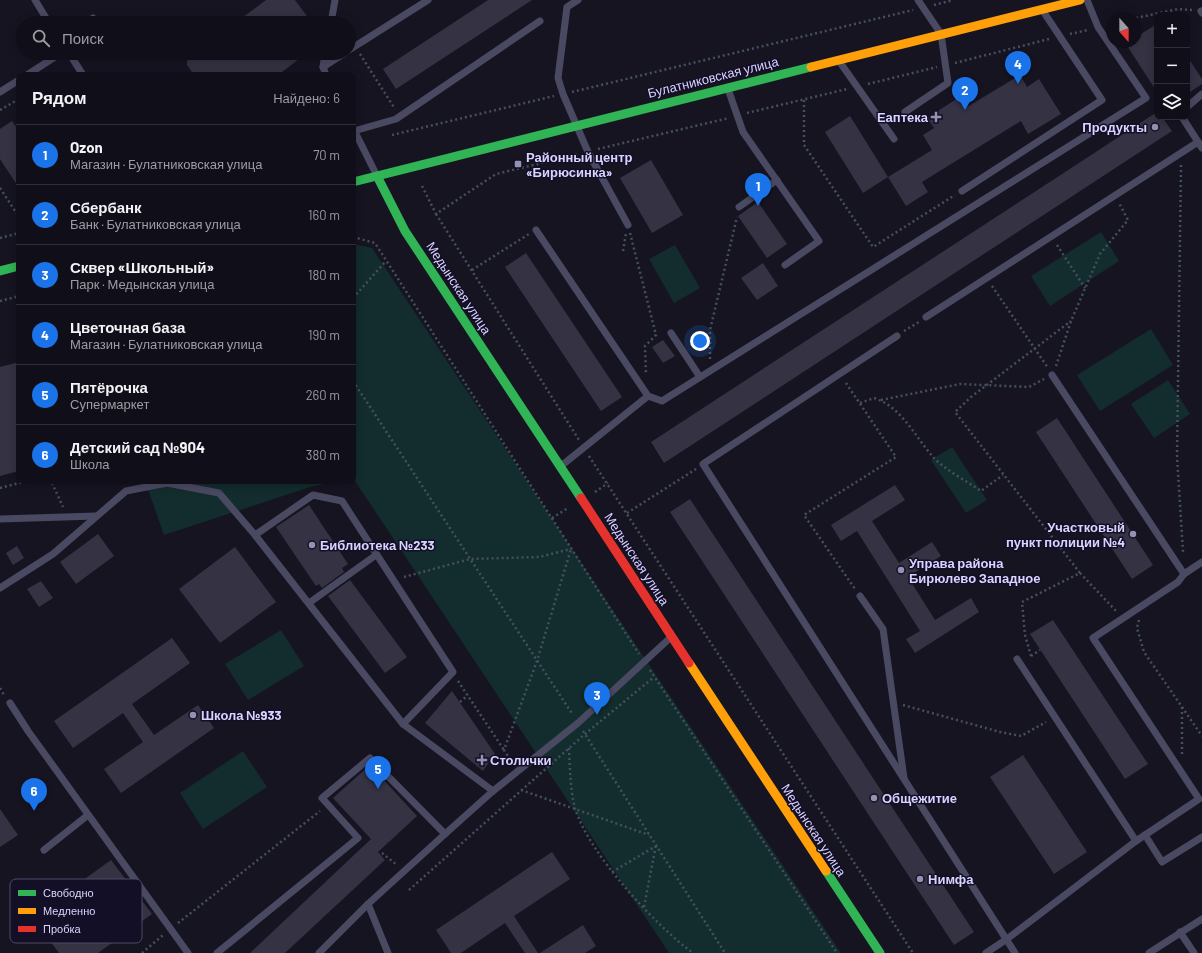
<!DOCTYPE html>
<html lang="ru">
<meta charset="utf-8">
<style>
:root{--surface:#100f19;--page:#191822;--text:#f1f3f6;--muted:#9c9ca2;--line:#302f38;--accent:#1a73e8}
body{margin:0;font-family:Barlow,sans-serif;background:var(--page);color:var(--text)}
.controls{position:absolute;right:12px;top:12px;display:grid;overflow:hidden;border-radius:8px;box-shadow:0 2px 10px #0003}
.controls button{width:36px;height:36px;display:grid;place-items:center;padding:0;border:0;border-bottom:1px solid var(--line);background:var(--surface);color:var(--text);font:20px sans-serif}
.compass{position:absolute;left:1106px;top:12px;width:36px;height:36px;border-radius:50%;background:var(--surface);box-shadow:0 2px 10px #0003;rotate:159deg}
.you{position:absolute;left:700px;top:341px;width:14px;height:14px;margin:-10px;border:3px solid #fff;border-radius:50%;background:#1a73e8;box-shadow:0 0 0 6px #1a73e833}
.badge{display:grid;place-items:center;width:26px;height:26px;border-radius:50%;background:var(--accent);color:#fff;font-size:13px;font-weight:700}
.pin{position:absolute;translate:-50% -33px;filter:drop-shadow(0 1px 2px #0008)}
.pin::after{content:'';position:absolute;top:21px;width:14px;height:12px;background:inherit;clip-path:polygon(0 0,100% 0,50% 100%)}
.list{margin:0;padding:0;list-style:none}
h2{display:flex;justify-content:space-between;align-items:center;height:52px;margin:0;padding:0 16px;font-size:17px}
h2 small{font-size:13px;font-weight:400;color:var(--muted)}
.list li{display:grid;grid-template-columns:26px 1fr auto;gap:12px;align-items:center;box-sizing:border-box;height:60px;padding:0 16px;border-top:1px solid var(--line)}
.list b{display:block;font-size:15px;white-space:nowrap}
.list p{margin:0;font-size:13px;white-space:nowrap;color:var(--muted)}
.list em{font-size:13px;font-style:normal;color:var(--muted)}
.icon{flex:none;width:22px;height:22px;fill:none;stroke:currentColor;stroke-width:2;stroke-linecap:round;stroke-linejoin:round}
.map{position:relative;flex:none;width:1202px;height:953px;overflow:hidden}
.search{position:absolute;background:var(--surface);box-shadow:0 2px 10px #0003;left:16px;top:16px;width:340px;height:44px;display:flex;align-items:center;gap:10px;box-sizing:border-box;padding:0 14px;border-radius:22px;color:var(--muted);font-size:15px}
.panel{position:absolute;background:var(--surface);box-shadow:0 2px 10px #0003;left:16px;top:72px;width:340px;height:412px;border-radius:8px}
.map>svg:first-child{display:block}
</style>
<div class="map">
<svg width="1202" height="953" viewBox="0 0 1202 953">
<rect width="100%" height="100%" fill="#161421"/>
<g fill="#132c2d">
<path d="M1101,232L1119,261L1050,306L1031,276Z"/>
<path d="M353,244L372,248L841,953H669L353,478Z"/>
<path d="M675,245L700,288L674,303L649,259Z"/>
<path d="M1151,329L1173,365L1100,411L1077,375Z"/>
<path d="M1168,380L1190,414L1154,438L1131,404Z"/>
<path d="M952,447L987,500L966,513L931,460Z"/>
<path d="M145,481H338L310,487L164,535Z"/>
<path d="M281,630L304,666L248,700L225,664Z"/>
<path d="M243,751L267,787L203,829L180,793Z"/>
</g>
<g fill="#343243">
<path d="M266,0H295L312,23H235Z"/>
<path d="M488,0H532L396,89L383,69Z"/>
<path d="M1157,24V92L1126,44L1136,42V37Z"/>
<path d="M194,53H307L278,75H194L187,65V61Z"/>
<path d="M1187,56L1202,79V84L1187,94Z"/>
<path d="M1020,75L1027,87L1039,79L1061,114L1028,134L1021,121L922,182L928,192L906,206L888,177L932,150L923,135L934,128L927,118L961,96L967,107Z"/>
<path d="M1157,112V117H1162L1172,131L664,463L651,442Z"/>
<path d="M850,116L888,177L863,193L825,132Z"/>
<path d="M12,121L19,131V188L0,159V129Z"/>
<path d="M651,160L683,215L652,233L620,178Z"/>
<path d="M758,202L787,244L767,258L738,216Z"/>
<path d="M526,253L622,397L601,411L505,267Z"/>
<path d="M763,263L778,286L757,300L741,278Z"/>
<path d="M663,340L675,356L663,363L652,347Z"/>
<path d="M19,362V471L0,476V367Z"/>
<path d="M1057,418L1153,565L1132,579L1036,432Z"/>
<path d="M895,485L905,500L872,521L899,563L932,542L941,556L908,577L935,620L971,598L979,612L915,653L906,639L920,631L857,531L841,541L831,525Z"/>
<path d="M690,499L974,932L954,945L670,512Z"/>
<path d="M309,505L348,564L342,568L344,572L322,588L319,584L316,586L276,527Z"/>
<path d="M98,534L114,556L76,584L60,562Z"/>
<path d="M17,546L24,558L13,565L6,553Z"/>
<path d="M235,547L276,602L220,643L179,589Z"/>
<path d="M350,580L407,657L385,673L328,596Z"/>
<path d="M41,581L53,598L39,607L27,589Z"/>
<path d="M1053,620L1148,764L1125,779L1030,634Z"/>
<path d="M172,638L190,663L132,704L154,735L198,705L214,728L121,793L104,769L143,742L123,713L73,748L54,721Z"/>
<path d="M452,691L495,754L483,771L425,723Z"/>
<path d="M1023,755L1087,852L1054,874L990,777Z"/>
<path d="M370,765L417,816L378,852L385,860L285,953H250L371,839L333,798Z"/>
<path d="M0,809L18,835L0,847Z"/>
<path d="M552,852L570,879L514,916L538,953H525L505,923L461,953H451L436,930Z"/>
<path d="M111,860L152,914L98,953H59L32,917Z"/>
<path d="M583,925L596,946L585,953H540Z"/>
</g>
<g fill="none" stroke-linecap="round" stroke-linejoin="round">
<g stroke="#44505f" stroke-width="2.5" stroke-dasharray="2 3" stroke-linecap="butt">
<path d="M934,5L953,0"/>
<path d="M1136,18L1178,9L1192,10"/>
<path d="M1070,34L1088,30"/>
<path d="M360,54L395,109"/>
<path d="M955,63L1049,39"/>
<path d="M868,84L937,67"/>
<path d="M572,92L913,10"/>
<path d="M804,100V145L873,247L955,195"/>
<path d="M0,110L19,99"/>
<path d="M747,113L847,89"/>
<path d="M392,135L554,96"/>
<path d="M598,149L729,118"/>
<path d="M1181,165L1177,456L1183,552"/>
<path d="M422,186L436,214L496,174L579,154"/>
<path d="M0,188L19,217"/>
<path d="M436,214L579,440"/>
<path d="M630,233L656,335L645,346L646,374"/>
<path d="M353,237L375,243L639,654"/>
<path d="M0,238L19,233"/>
<path d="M1057,245L1085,288"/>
<path d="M623,251L626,233"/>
<path d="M472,270L529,234"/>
<path d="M992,286L1048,368"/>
<path d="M353,298L386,261"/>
<path d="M0,301L19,296"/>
<path d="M904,331L919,322"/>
<path d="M710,359V330L737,217"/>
<path d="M1056,366L1071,321L1100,254L1128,220L1119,203"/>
<path d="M353,381L573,715"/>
<path d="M846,383L896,457L804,515L855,589"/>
<path d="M881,400L960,384L1029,387L1044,379"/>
<path d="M860,403L874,398C902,407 915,437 934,458C944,469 968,482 981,491L1003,475"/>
<path d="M589,456L913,953"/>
<path d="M37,481L52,483L63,507"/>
<path d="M0,488L27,481"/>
<path d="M595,492L608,483"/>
<path d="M627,513L696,469"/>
<path d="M552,518L568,508"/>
<path d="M1080,573L1117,612"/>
<path d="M404,577L470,559L539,557L571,549"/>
<path d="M1139,620L1137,628L1144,652L1202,736"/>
<path d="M1031,656L1025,635L1022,602L1080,573L955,412L971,397L1071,321"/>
<path d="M1031,656L1040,650"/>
<path d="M650,670L837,953"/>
<path d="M458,681L504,750"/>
<path d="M0,688L4,695"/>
<path d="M460,702L468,695"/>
<path d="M903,705L1000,732L1021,736L1046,722"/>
<path d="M1182,707V754"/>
<path d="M583,731L725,953"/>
<path d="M569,748C570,768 570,789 575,808C588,853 656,926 693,953"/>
<path d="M513,764L504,750L537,661L571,549"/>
<path d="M521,790L649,835"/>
<path d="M382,853L397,865"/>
<path d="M612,872L656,846"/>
<path d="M409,890L585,734L654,677"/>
<path d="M644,907L656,845"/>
<path d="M178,923L320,811"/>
<path d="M142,953L163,935"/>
</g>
<g stroke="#4a4962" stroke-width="7">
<path d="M35,0L49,23"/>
<path d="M578,0L567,7L558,78L563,94L588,152L628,225"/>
<path d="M1201,11L1202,13"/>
<path d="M85,23L93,18"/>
<path d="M331,23L335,0"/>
<path d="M349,50L428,0"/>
<path d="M69,53L83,75"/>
<path d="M325,53L323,67L326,75"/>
<path d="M839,61L894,139"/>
<path d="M323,67L345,53"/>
<path d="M27,75L61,53"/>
<path d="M728,89L743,132L819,241L785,265"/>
<path d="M0,92L19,80"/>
<path d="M1187,107L1202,94"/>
<path d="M905,112L948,83L941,34L918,0"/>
<path d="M1182,117L1202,148"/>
<path d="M353,128L376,174"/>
<path d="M354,131L396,119L540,21"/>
<path d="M962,191L1102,100L1043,11"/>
<path d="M739,207L777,180"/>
<path d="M536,230L648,396L561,466"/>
<path d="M926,317L1198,142"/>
<path d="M671,333L700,377"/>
<path d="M897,336L703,464L1015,953"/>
<path d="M1052,375L1184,574"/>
<path d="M648,396L662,401L1146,98L1098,27L1087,0"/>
<path d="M0,519L96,516"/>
<path d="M255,535L313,495L342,501L453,672L403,724"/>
<path d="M0,588L53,554L126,491L167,483L219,493L255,535L403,724L493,791"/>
<path d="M860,596L883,629L904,778"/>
<path d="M309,603L376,555"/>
<path d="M1017,659L1136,841"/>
<path d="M10,703L28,731L188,953"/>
<path d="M1145,835L1162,862L1202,837"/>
<path d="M44,850L88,815"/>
<path d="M368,904L388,953"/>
<path d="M1180,932L1194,953"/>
<path d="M217,953L358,838L322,798L370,758L445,834"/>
<path d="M319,953L368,904L445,834L493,791L578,723L671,637"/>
<path d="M986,953L1007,939L1136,841L1199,799L1093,638L1178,582L1184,574L1202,562"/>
<path d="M1149,953L1202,919"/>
</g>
<g stroke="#30b455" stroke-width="9">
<path d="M377,176L405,231L581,498"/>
<path d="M353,182L811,67"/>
<path d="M0,271L19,266"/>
<path d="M826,871L880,953"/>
</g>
<g stroke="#ff9f0a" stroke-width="9">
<path d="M811,67L1080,0"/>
<path d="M689,663L826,871"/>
</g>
<path stroke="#e5322d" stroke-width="9" d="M581,498L689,663"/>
</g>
<g fill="#9591b1" stroke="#130f26" stroke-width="1.5">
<path d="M934 111h4v4h4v4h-4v4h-4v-4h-4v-4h4z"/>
<circle cx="1155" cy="127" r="4"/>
<rect x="514" y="160" width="8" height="8" rx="2"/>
<circle cx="1133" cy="534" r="4"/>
<circle cx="312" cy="545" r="4"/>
<circle cx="901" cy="570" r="4"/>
<circle cx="193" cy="715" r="4"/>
<path d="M480 754h4v4h4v4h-4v4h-4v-4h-4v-4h4z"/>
<circle cx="874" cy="798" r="4"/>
<circle cx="920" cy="879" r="4"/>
</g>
<g text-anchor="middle" stroke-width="3" stroke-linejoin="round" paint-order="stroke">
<g font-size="13" fill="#d9d4ff" stroke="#130f26">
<text transform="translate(713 77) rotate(-14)" y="5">Булатниковская улица</text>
<text transform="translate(459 288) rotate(57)" y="5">Медынская улица</text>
<text transform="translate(637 559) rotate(57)" y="5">Медынская улица</text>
<text transform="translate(814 830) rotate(57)" y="5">Медынская улица</text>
</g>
<g font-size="13" font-weight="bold" fill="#d9d4ff" stroke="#130f26" text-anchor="start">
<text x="928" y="122" text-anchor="end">Еаптека</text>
<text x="1147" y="132" text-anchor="end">Продукты</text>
<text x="526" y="162">Районный центр<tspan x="526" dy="15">«Бирюсинка»</tspan></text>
<text x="1125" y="532" text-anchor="end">Участковый<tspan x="1125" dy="15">пункт полиции №4</tspan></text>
<text x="320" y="550">Библиотека №233</text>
<text x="909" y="568">Управа района<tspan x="909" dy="15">Бирюлево Западное</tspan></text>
<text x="201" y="720">Школа №933</text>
<text x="490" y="765">Столички</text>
<text x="882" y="803">Общежитие</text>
<text x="928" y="884">Нимфа</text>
</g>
</g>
<rect x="10" y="879" width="132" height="64" rx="6" fill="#130f26" stroke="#4e4a67" stroke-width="1"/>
<rect x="18" y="890" width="18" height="6" fill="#30b455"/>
<rect x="18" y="908" width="18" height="6" fill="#ff9f0a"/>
<rect x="18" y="926" width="18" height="6" fill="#e5322d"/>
<g font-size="11" fill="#d9d4ff">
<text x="43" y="897">Свободно</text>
<text x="43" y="915">Медленно</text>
<text x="43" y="933">Пробка</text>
</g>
</svg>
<div class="controls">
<button>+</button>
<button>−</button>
<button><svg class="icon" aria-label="layers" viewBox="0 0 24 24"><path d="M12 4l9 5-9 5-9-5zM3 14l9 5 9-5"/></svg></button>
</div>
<svg class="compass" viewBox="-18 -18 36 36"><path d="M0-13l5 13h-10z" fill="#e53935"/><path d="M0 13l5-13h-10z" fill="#9c9ca2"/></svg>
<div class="you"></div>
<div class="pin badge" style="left:758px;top:206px">1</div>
<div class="pin badge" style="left:965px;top:110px">2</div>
<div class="pin badge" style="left:597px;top:715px">3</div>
<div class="pin badge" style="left:1018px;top:84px">4</div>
<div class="pin badge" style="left:378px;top:789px">5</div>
<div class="pin badge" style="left:34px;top:811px">6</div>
<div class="search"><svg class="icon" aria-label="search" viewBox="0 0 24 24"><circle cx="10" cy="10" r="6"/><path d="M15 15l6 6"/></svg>Поиск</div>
<section class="panel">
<h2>Рядом<small>Найдено: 6</small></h2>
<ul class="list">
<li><span class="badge">1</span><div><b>Ozon</b><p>Магазин · Булатниковская улица</p></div><em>70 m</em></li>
<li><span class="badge">2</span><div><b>Сбербанк</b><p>Банк · Булатниковская улица</p></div><em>160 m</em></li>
<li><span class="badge">3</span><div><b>Сквер «Школьный»</b><p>Парк · Медынская улица</p></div><em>180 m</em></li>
<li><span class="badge">4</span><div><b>Цветочная база</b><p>Магазин · Булатниковская улица</p></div><em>190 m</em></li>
<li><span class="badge">5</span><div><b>Пятёрочка</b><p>Супермаркет</p></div><em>260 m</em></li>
<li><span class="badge">6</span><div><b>Детский сад №904</b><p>Школа</p></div><em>380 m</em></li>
</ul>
</section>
</div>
